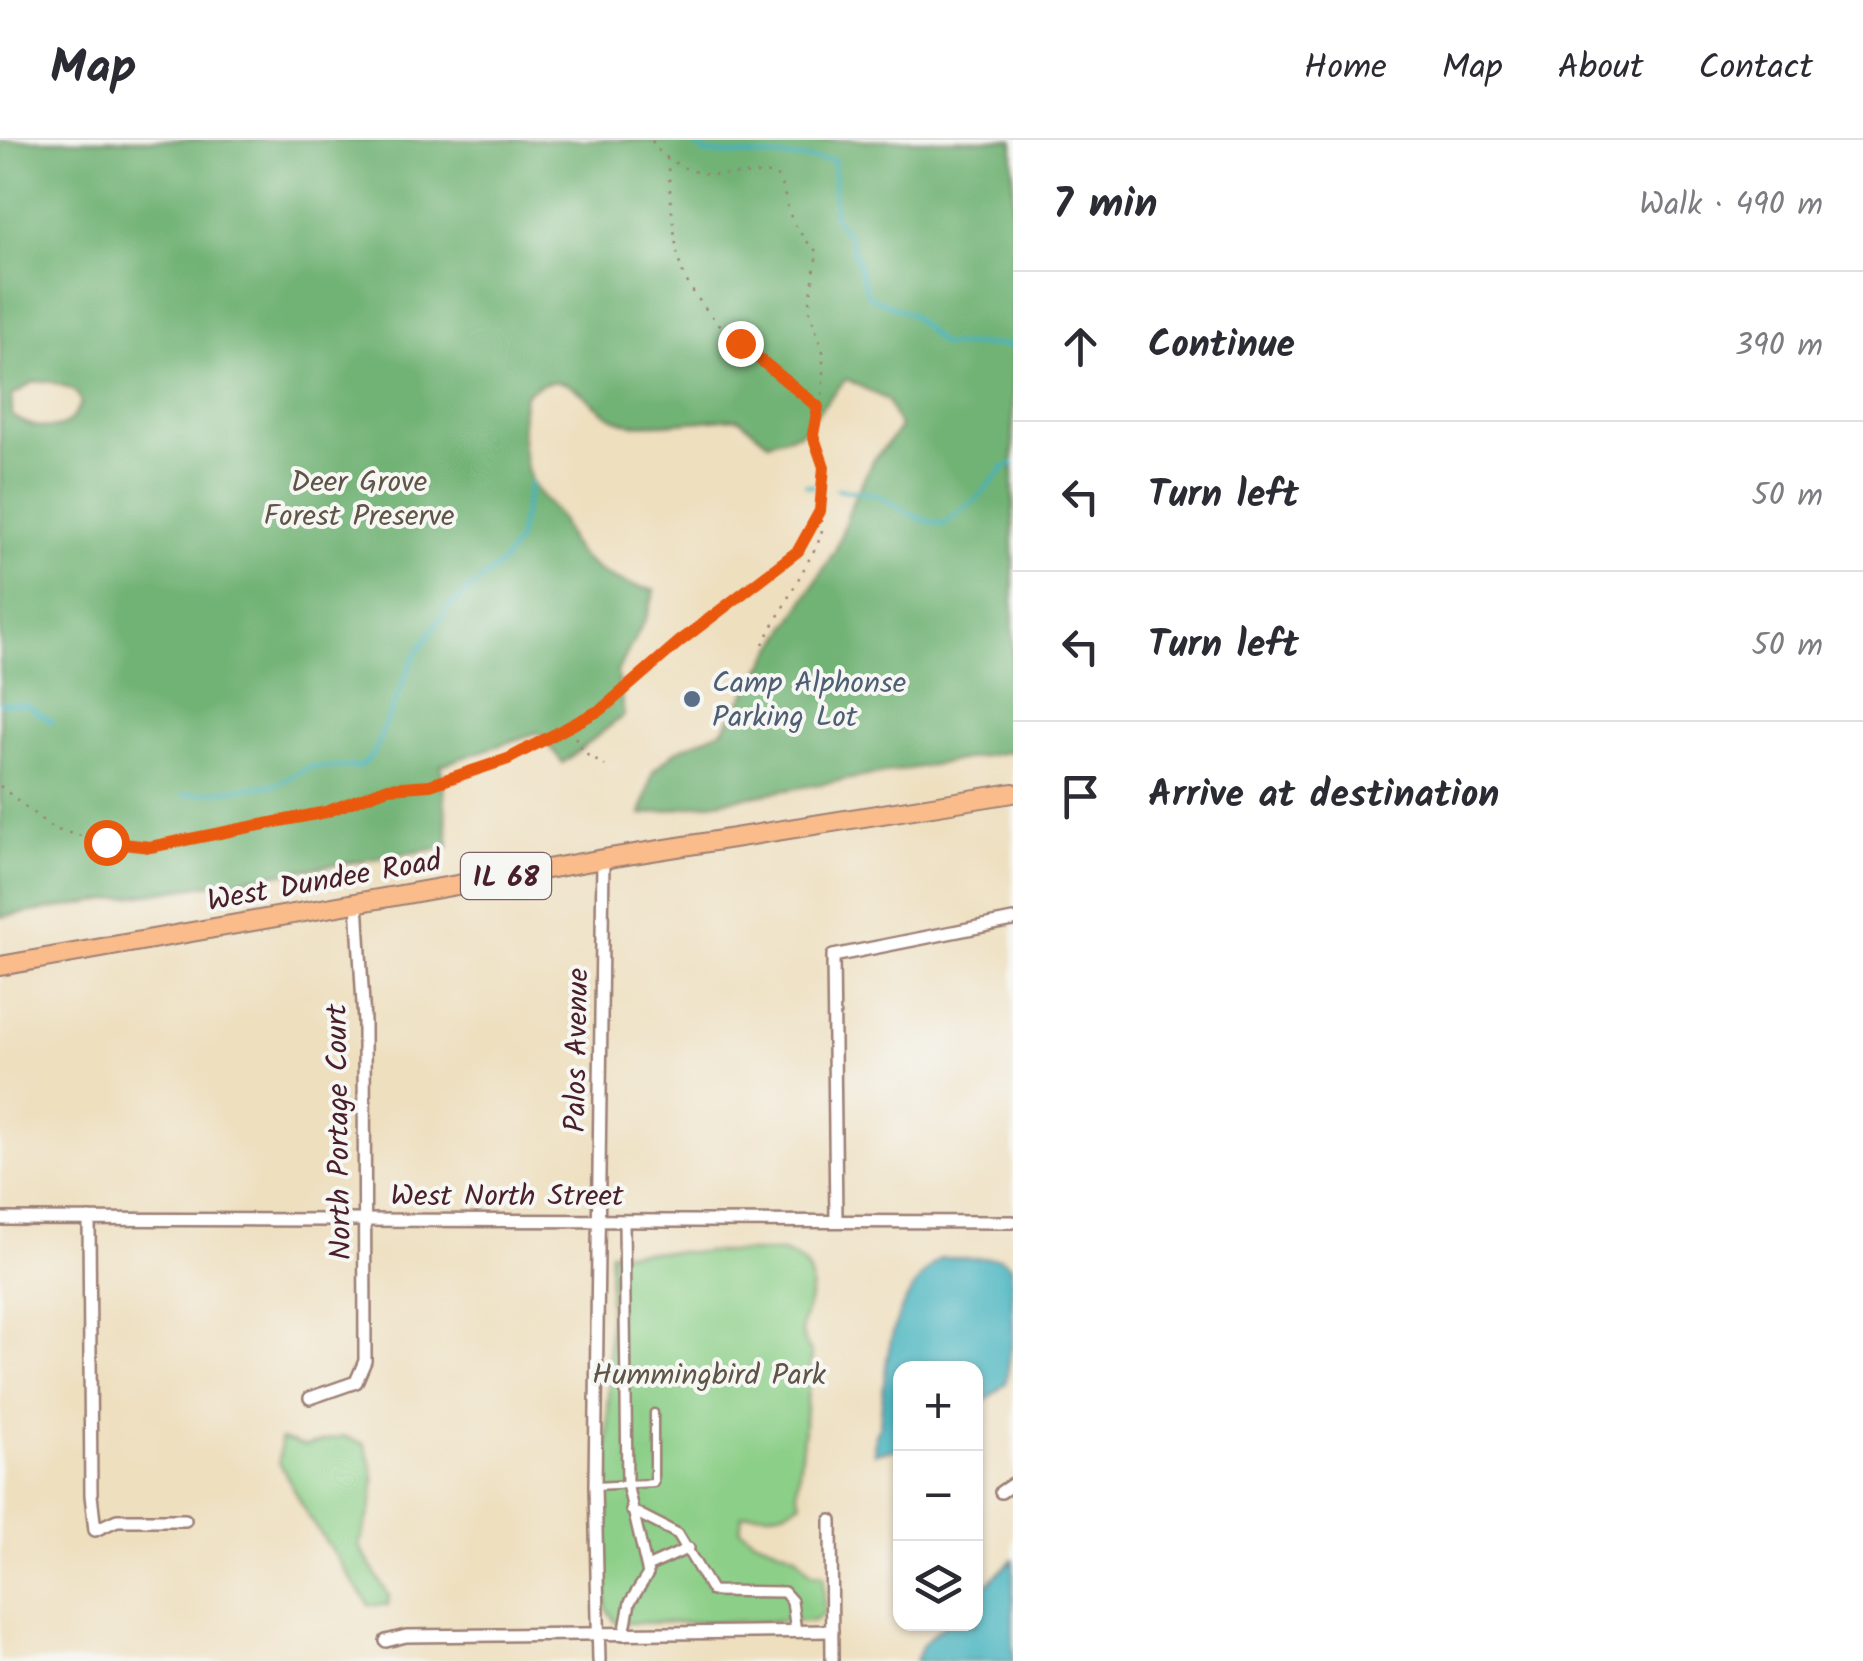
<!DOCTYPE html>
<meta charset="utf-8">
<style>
:root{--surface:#fff;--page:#f7f7f7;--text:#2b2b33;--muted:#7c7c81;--line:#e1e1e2}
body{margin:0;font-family:Kalam,sans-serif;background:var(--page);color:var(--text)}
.controls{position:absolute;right:30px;bottom:30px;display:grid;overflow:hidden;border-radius:20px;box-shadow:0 2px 8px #0004}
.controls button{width:90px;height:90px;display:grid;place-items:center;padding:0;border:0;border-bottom:2px solid var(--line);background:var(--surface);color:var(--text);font:50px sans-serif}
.stop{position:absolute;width:30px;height:30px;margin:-22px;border:8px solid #ea580c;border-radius:50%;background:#fff}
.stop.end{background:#ea580c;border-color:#fff;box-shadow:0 2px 10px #0008}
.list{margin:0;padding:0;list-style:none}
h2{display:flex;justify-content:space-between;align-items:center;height:130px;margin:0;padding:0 40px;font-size:42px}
h2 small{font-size:32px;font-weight:400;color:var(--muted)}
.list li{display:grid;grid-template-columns:65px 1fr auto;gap:30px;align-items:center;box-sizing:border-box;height:150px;padding:0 40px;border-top:2px solid var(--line)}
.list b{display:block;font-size:38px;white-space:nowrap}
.list em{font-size:32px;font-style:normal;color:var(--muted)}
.icon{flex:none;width:55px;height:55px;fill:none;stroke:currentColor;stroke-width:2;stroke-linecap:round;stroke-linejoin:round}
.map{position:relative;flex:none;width:1013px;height:1521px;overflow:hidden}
header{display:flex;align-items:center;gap:60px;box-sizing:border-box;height:140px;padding:0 50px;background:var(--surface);border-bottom:2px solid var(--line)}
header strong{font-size:48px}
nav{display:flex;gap:55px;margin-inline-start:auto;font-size:35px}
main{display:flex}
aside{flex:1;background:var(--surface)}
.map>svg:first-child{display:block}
</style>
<header>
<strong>Map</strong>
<nav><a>Home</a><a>Map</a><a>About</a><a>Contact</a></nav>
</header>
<main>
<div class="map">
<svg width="1013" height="1521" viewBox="0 0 1013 1521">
<rect width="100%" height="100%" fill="#f6f6f2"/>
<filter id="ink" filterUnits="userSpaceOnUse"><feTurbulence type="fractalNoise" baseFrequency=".01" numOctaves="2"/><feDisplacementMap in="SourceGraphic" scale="20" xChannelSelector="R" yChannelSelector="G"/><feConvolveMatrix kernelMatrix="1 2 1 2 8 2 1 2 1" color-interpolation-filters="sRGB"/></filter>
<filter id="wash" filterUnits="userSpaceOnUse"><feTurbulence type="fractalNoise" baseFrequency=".0048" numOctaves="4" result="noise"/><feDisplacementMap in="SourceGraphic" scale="40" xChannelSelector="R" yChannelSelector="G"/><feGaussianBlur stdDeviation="2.25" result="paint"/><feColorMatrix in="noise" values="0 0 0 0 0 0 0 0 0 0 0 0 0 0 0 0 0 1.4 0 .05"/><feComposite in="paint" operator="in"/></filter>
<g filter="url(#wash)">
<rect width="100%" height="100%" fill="#eedfbf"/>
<g fill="#8ccf88" stroke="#6b775a" stroke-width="2.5">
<path d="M610,1112H782C811,1122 817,1139 807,1169C805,1176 801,1183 802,1192C802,1200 808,1207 812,1214L797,1351L801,1362C775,1380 767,1369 742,1375L740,1389L754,1399L796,1415L811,1433L824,1435V1474L813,1481L616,1483L606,1468Z"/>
<path d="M343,1296L364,1304C382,1345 372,1365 359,1406L389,1456L388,1465H369L309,1377L279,1322L281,1299L305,1306Z"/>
</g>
<path fill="#71b274" stroke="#5e6850" stroke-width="2.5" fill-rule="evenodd" d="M0,0H1013V611L641,675L653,631L676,611L723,590L836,409L853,360L873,321L900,288L887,260L846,239L800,293L768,302L738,278C714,279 646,288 627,283C587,274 573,217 525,254C521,280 520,314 531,340C537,354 551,365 560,378C565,387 567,398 573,406C593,434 623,445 655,450L646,478L617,532L624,575L563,623L538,592L441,625L449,707L0,777ZM47,241C60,245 78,247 81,263C77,270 73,279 67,283C51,293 24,285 12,275V256L33,242Z"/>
<g fill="#43b2be" stroke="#466874" stroke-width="2.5">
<path d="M940,1118H1000L1011,1125L1013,1194L1006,1243L976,1269V1228H901L900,1309L874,1313L875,1294L880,1285C886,1221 887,1164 940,1118Z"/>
<path d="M1013,1419V1521H916L923,1504L945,1484H976V1455Z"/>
</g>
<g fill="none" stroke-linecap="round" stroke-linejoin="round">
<g stroke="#43b2be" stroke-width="4">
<path d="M691,0L705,13L834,20V76L849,97L868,156L910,174L942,205H1013"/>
<path d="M806,345L814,346"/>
<path d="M837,349L875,354L918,378L943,385L977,359L1005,327L1013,324"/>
<path d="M0,563L27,565L52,582"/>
<path d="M183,655L275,645L310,627H360L373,615L414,517L446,470L502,423L517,402L531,342"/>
</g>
</g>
</g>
<g filter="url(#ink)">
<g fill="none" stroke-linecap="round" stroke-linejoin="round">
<g stroke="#9c7f75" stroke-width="11">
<path id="service" d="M595,1346L654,1343V1273"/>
</g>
<g stroke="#9c7f75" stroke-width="14">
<g id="pedestrian">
<path d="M631,1370L678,1394L712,1451L784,1452L792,1461L796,1492"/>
<path d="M647,1427L689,1408"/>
<path d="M624,1495L630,1462L648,1434L627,1344L624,1081"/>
</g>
</g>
<g stroke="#9c7f75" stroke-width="16">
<g id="minor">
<path d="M0,1079L1013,1082"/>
<path d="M89,1079L91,1355L95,1390L117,1380H185"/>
<path d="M836,1080L833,816L1013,780"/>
<path d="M310,1258L356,1242L365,1221L364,882L357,762"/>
<path d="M1001,1352L1013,1344"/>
<path d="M831,1381L832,1521"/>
<path d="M386,1501L406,1496L832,1491"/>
<path d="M599,1521L595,1346L603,719"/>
</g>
</g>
<g stroke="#9c7f75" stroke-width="22">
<path id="primary" d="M0,826L603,719L1013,653"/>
</g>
<g stroke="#9c7f75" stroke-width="2.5" stroke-dasharray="2.5 8" stroke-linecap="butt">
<path d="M667,18C670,43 674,115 683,134C708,186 772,231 817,266"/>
<path d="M763,504L818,403L823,387L821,376"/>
<path d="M570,588L584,613L605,626"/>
<path d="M0,646L53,689L106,702L150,707L327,672L388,648L430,645L508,619L602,569L679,502L798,411L820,371L823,327L813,295L823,250V212L809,169L817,112C806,101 795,88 789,72C784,57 785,46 775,34C739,32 707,43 674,22C664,16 656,11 652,0"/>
</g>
<use href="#service" stroke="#fff" stroke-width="6"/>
<use href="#pedestrian" stroke="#fff" stroke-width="9"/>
<use href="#minor" stroke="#fff" stroke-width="11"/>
<use href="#primary" stroke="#f9bc8a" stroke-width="18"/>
</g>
</g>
<g fill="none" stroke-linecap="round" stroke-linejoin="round" filter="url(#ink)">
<path stroke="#ea580c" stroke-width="12" d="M106,702L150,707L326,672L388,648L430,645L508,619L602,569L679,502L798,411L820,371L824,327L813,295L818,267L740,203"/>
</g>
<circle fill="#5c6f8a" stroke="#f6f6f2" stroke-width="4" cx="692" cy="559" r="10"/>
<g text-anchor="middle" stroke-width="8" stroke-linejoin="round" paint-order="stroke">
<rect fill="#f6f6f2" stroke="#7e6067" stroke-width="2.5" x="461" y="713" width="90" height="46" rx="8"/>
<g font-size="28" font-weight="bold" fill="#4a1f2b">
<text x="506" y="746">IL 68</text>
</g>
<g font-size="30" fill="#5e5447" stroke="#f6f6f2">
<text x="359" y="351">Deer Grove<tspan x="359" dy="34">Forest Preserve</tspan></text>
<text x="709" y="1244">Hummingbird Park</text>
</g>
<g font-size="30" fill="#4e5e75" stroke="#f6f6f2" text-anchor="start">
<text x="712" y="552">Camp Alphonse<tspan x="712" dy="34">Parking Lot</tspan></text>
</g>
<g font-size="30" fill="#4a1f2b" stroke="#f6f6f2">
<text transform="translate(324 740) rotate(-10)" y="10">West Dundee Road</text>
<text transform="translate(576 910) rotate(-89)" y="10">Palos Avenue</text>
<text transform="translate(338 992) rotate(-91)" y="10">North Portage Court</text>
<text x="507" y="1065">West North Street</text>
</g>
</g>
</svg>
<div class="controls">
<button>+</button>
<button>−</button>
<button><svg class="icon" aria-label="layers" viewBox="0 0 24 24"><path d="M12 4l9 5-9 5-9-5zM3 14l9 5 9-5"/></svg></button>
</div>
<div class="stop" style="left:106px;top:702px"></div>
<div class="stop end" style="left:740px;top:203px"></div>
</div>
<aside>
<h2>7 min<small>Walk · 490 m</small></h2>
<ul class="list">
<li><svg class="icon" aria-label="ahead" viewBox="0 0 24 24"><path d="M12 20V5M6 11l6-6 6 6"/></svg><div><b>Continue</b></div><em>390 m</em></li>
<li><svg class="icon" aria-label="left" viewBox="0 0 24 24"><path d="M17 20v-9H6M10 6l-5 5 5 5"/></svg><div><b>Turn left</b></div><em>50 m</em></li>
<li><svg class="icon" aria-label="left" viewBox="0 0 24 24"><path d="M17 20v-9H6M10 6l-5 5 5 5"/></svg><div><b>Turn left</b></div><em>50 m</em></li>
<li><svg class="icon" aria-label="arrive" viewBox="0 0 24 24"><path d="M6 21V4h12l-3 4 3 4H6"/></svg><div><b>Arrive at destination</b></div></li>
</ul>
</aside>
</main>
